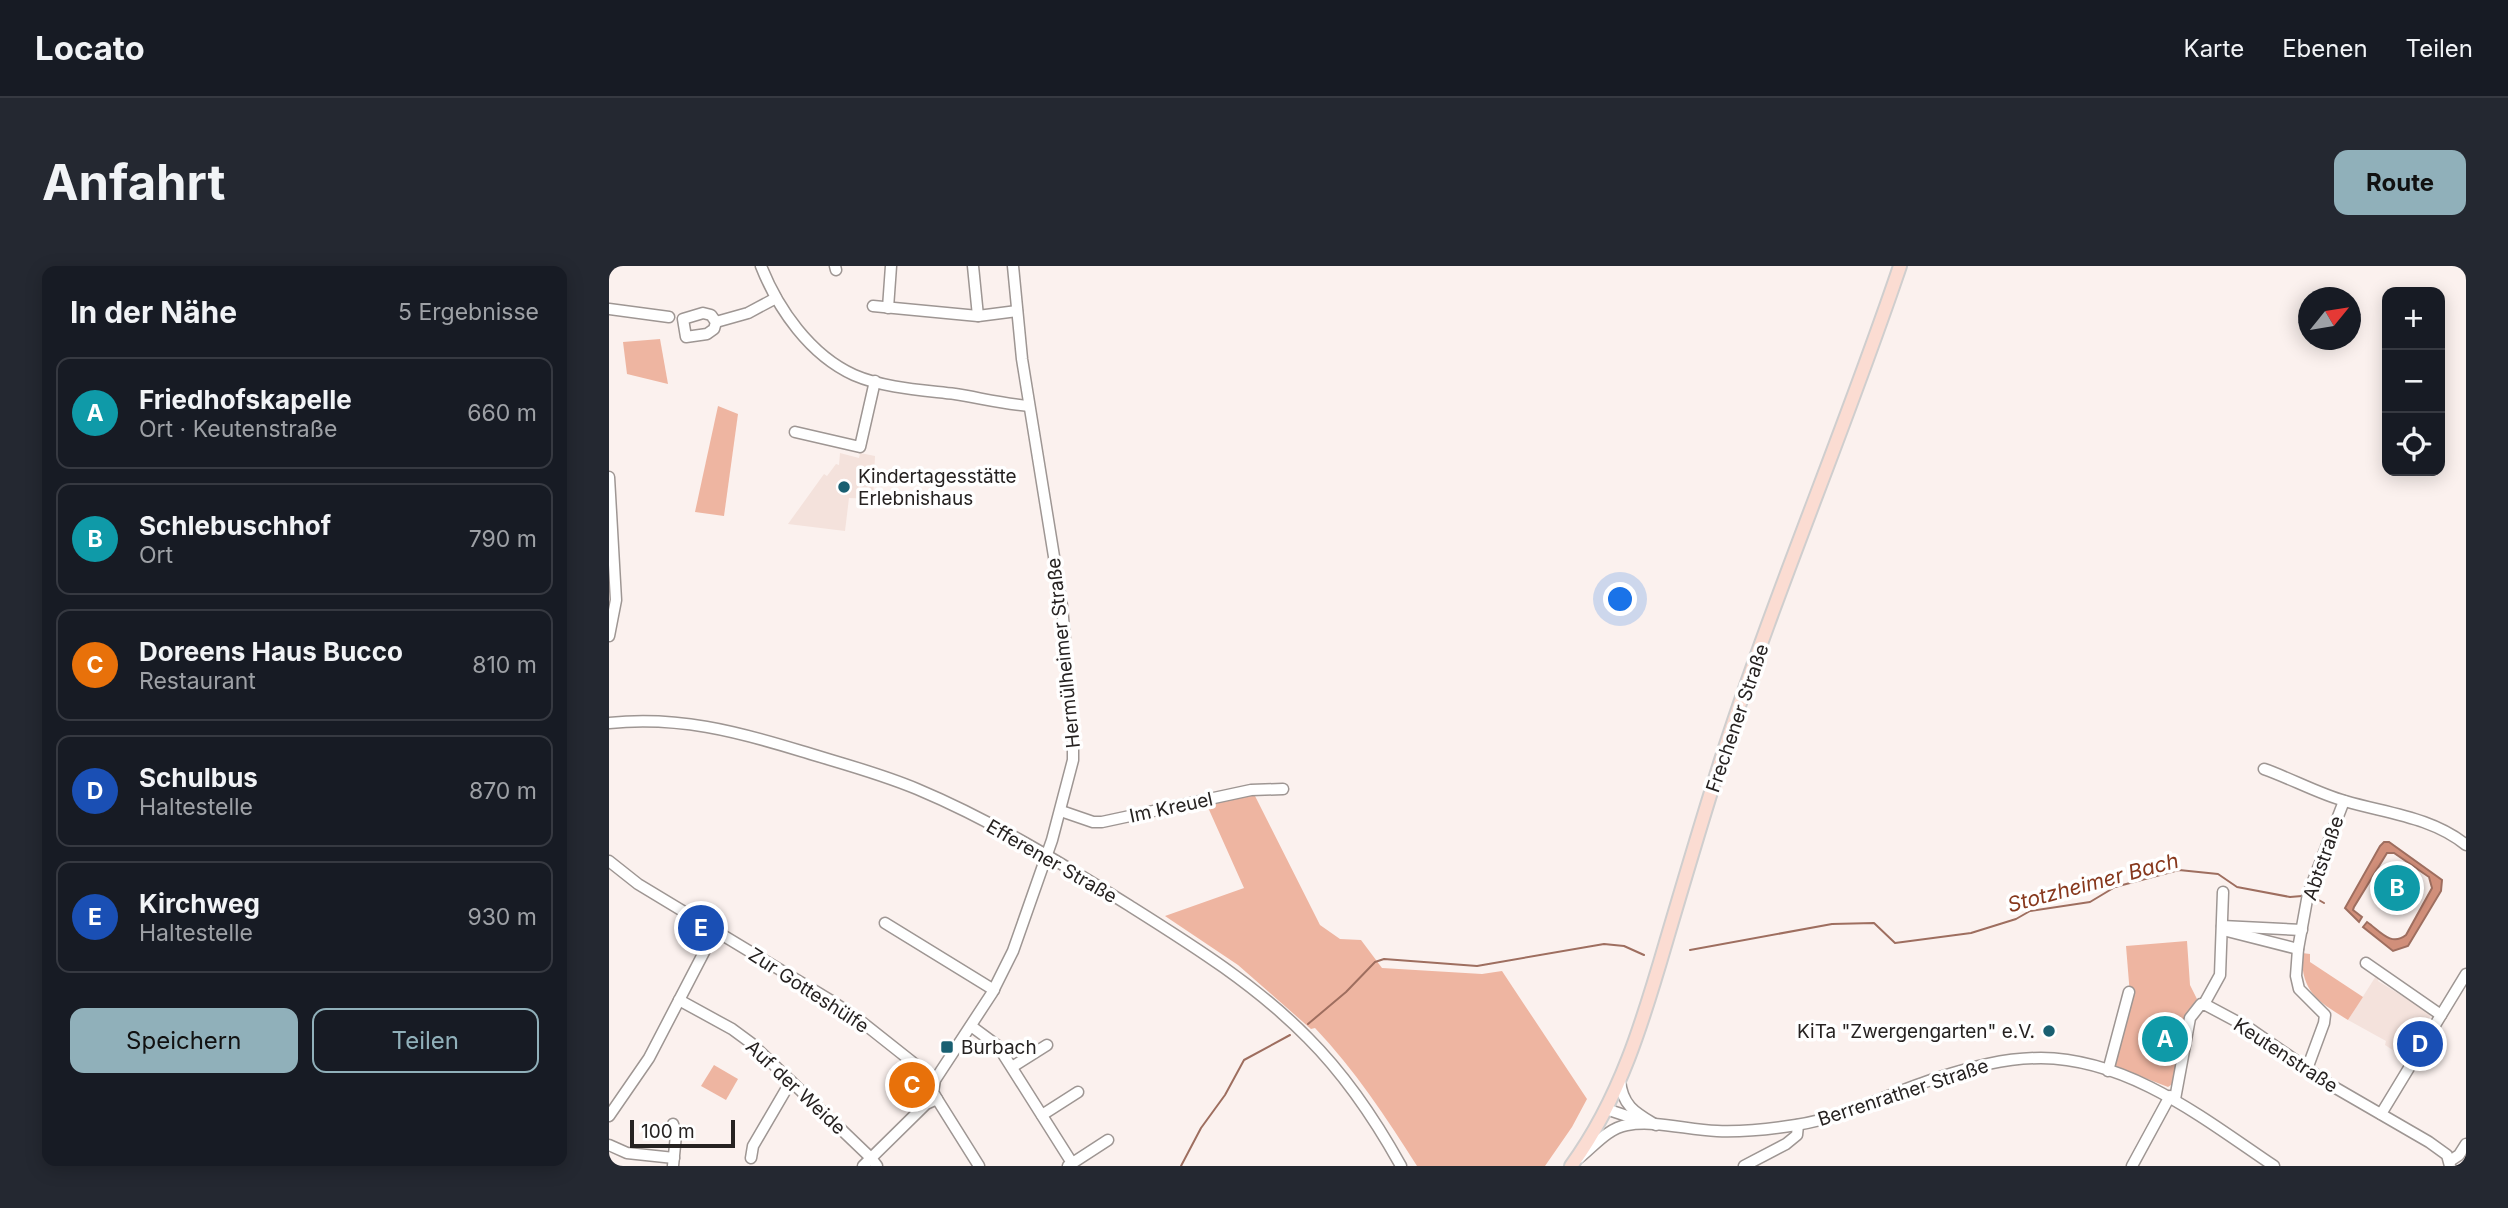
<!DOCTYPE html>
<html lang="de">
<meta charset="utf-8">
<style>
:root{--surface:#171b24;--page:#242831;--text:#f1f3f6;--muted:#9ea1a6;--line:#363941;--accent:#90b0ba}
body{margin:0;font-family:Inter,sans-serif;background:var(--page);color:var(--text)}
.controls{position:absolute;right:21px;top:21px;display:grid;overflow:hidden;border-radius:14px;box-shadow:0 4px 18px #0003}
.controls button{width:63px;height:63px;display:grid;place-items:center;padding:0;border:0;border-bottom:2px solid var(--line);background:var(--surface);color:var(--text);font:35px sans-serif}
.compass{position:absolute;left:1689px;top:21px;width:63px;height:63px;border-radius:50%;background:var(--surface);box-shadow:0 4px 18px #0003;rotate:60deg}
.scale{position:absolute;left:21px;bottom:18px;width:105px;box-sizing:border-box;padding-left:7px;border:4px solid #262221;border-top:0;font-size:19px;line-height:24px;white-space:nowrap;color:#262221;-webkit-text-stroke:5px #fff;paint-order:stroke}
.you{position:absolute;left:1012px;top:334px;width:24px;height:24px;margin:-18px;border:5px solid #fff;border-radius:50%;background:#1a73e8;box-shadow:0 0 0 10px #1a73e833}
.badge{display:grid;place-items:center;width:46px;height:46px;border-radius:50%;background:var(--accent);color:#fff;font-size:23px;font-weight:700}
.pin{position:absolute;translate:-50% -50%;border:4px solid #fff;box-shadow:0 2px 7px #0006}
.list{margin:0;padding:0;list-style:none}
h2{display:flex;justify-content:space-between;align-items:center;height:91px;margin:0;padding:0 28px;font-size:30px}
h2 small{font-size:23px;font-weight:400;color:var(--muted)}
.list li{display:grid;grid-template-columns:46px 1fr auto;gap:21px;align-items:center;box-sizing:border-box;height:112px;margin:0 14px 14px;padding:0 14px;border:2px solid var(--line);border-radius:14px}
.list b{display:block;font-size:26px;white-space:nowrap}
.list p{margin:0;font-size:23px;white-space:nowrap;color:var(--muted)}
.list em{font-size:23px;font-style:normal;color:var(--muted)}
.actions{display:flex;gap:14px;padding:21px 28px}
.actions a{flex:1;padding:16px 0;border:2px solid var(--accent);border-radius:14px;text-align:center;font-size:24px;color:var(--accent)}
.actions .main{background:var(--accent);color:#111}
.icon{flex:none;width:38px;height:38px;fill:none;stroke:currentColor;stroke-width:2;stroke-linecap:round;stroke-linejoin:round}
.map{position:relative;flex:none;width:1857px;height:900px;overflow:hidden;border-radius:14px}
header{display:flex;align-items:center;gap:42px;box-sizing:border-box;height:98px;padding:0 35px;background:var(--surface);border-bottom:2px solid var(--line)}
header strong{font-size:33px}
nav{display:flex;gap:38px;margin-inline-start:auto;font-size:24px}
.intro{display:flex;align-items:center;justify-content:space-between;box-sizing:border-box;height:168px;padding:0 42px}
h1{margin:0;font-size:49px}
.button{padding:18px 32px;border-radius:14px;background:var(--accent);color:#111;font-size:24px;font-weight:700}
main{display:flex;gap:42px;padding:0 42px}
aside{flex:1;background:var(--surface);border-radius:14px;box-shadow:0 4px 18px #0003}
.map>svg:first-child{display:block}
</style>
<header>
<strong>Locato</strong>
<nav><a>Karte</a><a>Ebenen</a><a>Teilen</a></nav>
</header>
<div class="intro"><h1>Anfahrt</h1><a class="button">Route</a></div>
<main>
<aside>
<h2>In der Nähe<small>5 Ergebnisse</small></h2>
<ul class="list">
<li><span class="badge" style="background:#0f9aa8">A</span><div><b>Friedhofskapelle</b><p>Ort · Keutenstraße</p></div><em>660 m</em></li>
<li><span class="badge" style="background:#0f9aa8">B</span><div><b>Schlebuschhof</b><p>Ort</p></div><em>790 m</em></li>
<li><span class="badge" style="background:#e8710a">C</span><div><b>Doreens Haus Bucco</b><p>Restaurant</p></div><em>810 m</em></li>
<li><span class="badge" style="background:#1a4fb4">D</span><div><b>Schulbus</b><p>Haltestelle</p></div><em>870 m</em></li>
<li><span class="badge" style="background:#1a4fb4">E</span><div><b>Kirchweg</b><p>Haltestelle</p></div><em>930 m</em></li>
</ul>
<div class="actions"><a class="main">Speichern</a><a>Teilen</a></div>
</aside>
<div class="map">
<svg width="1857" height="900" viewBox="0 0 1857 900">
<rect width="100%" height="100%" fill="#fbf1ee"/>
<g fill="#f4e2dc">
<path d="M231,187L250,192L251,187L266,190L264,233L240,232L236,265L179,258L215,208L218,210L227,198L230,199Z"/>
<path d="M1767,710L1770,712L1769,715L1821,747V751L1796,792L1776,779L1777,775L1739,754Z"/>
</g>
<g fill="#eeb5a1">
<path d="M51,73L59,118L18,108L14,76Z"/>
<path d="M109,140L129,148L115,250L86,246Z"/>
<path d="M644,526L711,659L731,673L752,674L773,702L873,708L893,705L978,833L963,861L936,900H808C777,851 746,804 706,762L702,763L629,699L556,650L635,622L597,537Z"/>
<path d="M1578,675L1581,719L1588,733L1576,751L1565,817L1559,821L1505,800L1521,729L1517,680Z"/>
<path d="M1693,687L1701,688V696L1754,731L1739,754C1708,735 1692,726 1693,687Z"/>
<path d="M105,799L129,813L117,834L92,820Z"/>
</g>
<path fill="#d18f7a" stroke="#9e6e5f" stroke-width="2" d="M1775,576H1780L1833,614L1832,625L1799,680L1784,685L1754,661L1758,656C1771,665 1782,681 1797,669L1823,622L1820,611L1785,587H1778L1745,641L1744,644L1753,651L1750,656L1736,642L1771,580Z"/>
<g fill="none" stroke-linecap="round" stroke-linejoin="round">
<g stroke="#9e6e5f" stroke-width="2">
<path d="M1703,630L1715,637"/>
<path d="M1081,684L1223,658L1265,657L1286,677L1362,667L1407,653L1421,645L1481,636L1506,621L1570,604L1609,608L1628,621L1681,631L1693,630"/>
<path d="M699,758L737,726L766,696L775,693L868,700L995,678L1015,680L1035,689"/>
<path d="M572,900L592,862L616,829L635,794L681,769"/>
</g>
<g stroke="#9e9693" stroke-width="13">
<g id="minor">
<path d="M152,0C169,43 201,89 245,109C275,122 313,124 346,128C371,132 395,138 420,140"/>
<path d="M226,0L227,4"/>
<path d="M364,0L369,50"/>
<path d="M264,40L369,50L408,45"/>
<path d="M279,42L282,0"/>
<path d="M0,43L60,51"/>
<path d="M94,47L102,49L107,56L105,63L98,68L77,71L74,53Z"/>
<path d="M107,56L139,47L167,32"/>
<path d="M186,166L251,181L266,115"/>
<path d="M0,211L7,334L0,370"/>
<path d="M0,457C69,450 127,465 192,485C231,497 270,507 308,523C382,554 452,597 521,640C583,679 647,719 699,772C736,809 767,855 792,900"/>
<path d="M1655,503C1681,512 1710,528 1736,535C1776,547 1823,551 1857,579"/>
<path d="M452,545L484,556H493L642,524L674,523"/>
<path d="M0,595L29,618L221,734L249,753L326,814"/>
<path d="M276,657L385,724"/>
<path d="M1613,660L1693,664"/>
<path d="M1614,664L1689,683"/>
<path d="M1757,697L1832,749"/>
<path d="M70,734L123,763L142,777L262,892L268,900"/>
<path d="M1595,738L1611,709L1614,626"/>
<path d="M362,760L389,780L463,897"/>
<path d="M403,801L438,779"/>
<path d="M1698,803L1715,757L1716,749L1690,723L1687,710L1689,683L1699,628L1735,535"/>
<path d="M1499,805L1520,726"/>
<path d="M1011,814C1013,840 1027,847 1047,859"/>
<path d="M1566,833L1581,752L1592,738H1595L1640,762L1725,821L1820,876L1838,889L1841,900"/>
<path d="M997,843L1030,854"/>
<path d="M1772,848L1857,708"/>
<path d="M433,849L469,826"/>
<path d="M0,850L40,792L106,665"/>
<path d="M64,858L67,869L64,900"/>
<path d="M0,879L18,887L65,892"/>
<path d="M142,892L144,880L182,815"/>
<path d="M970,892C984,881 999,862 1018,859C1046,854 1079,864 1108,865C1134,866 1162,863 1187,859C1237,851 1281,827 1328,812C1362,801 1396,792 1432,792C1521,793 1595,853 1665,900"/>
<path d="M1841,895L1850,889L1857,878"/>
<path d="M254,900L317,838L328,833"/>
<path d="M370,900L328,833L324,826L326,814L383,727L404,685L443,574L464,494V466L453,340L413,93L404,0"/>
<path d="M459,900L499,874"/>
<path d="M1135,900L1177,878L1188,869L1189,859"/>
<path d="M1523,900L1561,830"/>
</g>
</g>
<g stroke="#cfcece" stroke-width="16">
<path id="major" d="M962,900C1011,833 1034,755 1057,676C1075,615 1093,554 1112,494C1166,327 1235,166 1291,0"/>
</g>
<use href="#minor" stroke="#fff" stroke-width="10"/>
<use href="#major" stroke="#fbdcd2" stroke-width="12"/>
</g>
<g fill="#195f71" stroke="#fff" stroke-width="2.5">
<circle cx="235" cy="221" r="7"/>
<circle cx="1440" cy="765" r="7"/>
<rect x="331" y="774" width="14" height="14" rx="3.5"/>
</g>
<g text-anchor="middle" stroke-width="7" stroke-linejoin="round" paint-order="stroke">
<g font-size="19" fill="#262221" stroke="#fff" text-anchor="start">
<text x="249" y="217">Kindertagesstätte<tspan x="249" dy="22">Erlebnishaus</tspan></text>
<text x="1426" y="772" text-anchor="end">KiTa "Zwergengarten" e.V.</text>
<text x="352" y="788">Burbach</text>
</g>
<g font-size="19" fill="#262221" stroke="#fff">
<text transform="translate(454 387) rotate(-96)" y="7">Hermülheimer Straße</text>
<text transform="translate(1128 452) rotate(-71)" y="7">Frechener Straße</text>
<text transform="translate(562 541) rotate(-12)" y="7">Im Kreuel</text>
<text transform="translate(1714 592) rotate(-71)" y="7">Abtstraße</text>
<text transform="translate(443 595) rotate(30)" y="7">Efferener Straße</text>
<text transform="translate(200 724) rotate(33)" y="7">Zur Gotteshülfe</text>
<text transform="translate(1677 789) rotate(33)" y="7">Keutenstraße</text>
<text transform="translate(187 821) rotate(43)" y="7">Auf der Weide</text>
<text transform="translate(1294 826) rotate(-18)" y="7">Berrenrather Straße</text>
</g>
<g font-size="21" font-style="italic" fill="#87381d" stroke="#fff">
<text transform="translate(1484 617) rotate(-15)" y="7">Stotzheimer Bach</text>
</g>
</g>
</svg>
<div class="controls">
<button>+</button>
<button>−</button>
<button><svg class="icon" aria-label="locate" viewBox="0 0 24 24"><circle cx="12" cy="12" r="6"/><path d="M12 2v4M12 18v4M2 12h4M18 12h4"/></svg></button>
</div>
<svg class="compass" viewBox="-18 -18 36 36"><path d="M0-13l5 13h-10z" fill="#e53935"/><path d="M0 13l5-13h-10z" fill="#9ea1a6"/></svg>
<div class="scale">100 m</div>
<div class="you"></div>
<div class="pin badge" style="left:1556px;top:773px;background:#0f9aa8">A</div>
<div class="pin badge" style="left:1788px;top:622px;background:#0f9aa8">B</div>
<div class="pin badge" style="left:303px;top:819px;background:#e8710a">C</div>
<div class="pin badge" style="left:1811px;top:778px;background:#1a4fb4">D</div>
<div class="pin badge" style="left:92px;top:662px;background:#1a4fb4">E</div>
</div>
</main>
